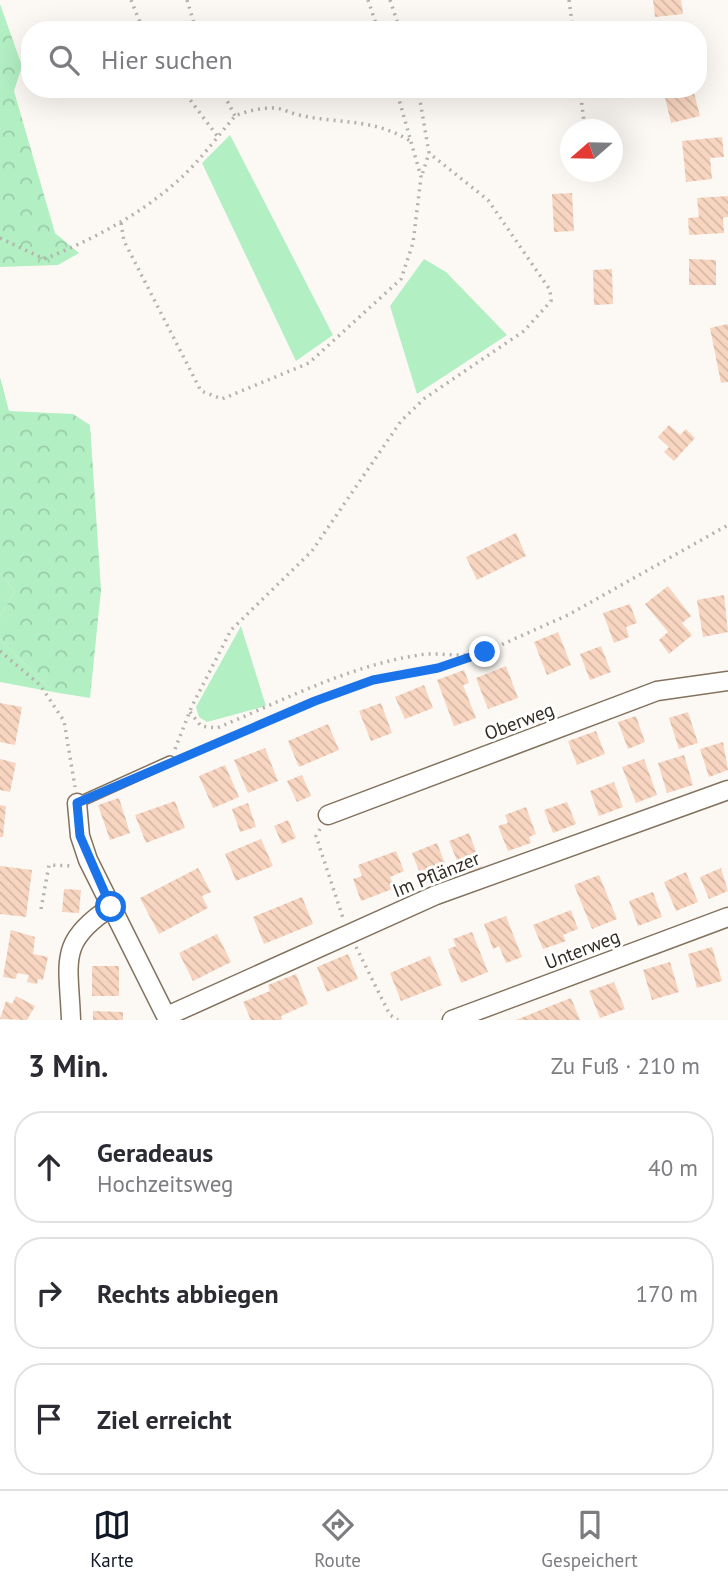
<!DOCTYPE html>
<html lang="de">
<meta charset="utf-8">
<style>
:root{--surface:#fff;--page:#f2f2f3;--text:#2b2b33;--muted:#7c7c81;--line:#e1e1e2;--accent:#111827}
body{margin:0;font-family:"PT Sans",sans-serif;background:var(--page);color:var(--text)}
.compass{position:absolute;left:560px;top:119px;width:63px;height:63px;border-radius:50%;background:var(--surface);box-shadow:0 7px 28px #0002;rotate:250deg}
.stop{position:absolute;width:21px;height:21px;margin:-16px;border:5px solid #1a73e8;border-radius:50%;background:#fff}
.stop.end{background:#1a73e8;border-color:#fff;box-shadow:0 2px 7px #0008}
.list{margin:0;padding:0;list-style:none}
h2{display:flex;justify-content:space-between;align-items:center;height:91px;margin:0;padding:0 28px;font-size:30px}
h2 small{font-size:23px;font-weight:400;color:var(--muted)}
.list li{display:grid;grid-template-columns:46px 1fr auto;gap:21px;align-items:center;box-sizing:border-box;height:112px;margin:0 14px 14px;padding:0 14px;border:2px solid var(--line);border-radius:28px}
.list b{display:block;font-size:26px;white-space:nowrap}
.list p{margin:0;font-size:23px;white-space:nowrap;color:var(--muted)}
.list em{font-size:23px;font-style:normal;color:var(--muted)}
.icon{flex:none;width:38px;height:38px;fill:none;stroke:currentColor;stroke-width:2;stroke-linecap:round;stroke-linejoin:round}
.map{position:relative;flex:none;width:728px;height:1020px;overflow:hidden}
.search{position:absolute;background:var(--surface);box-shadow:0 7px 28px #0002;left:21px;right:21px;top:21px;height:77px;display:flex;align-items:center;gap:18px;box-sizing:border-box;padding:0 24px;border-radius:28px;color:var(--muted);font-size:26px}
.sheet{height:469px;background:var(--surface)}
nav{display:flex;justify-content:space-around;align-items:center;box-sizing:border-box;height:98px;border-top:2px solid var(--line);background:var(--surface);font-size:19px;color:var(--muted)}
nav a{display:grid;justify-items:center;gap:4px}
nav .on{color:var(--accent)}
.map>svg:first-child{display:block}
</style>
<div class="map">
<svg width="728" height="1020" viewBox="0 0 728 1020">
<defs>
<pattern id="forest-crowns" width="20" height="18" patternUnits="userSpaceOnUse" patternTransform="scale(1.75)"><rect width="20" height="18" fill="#b2efc3"/><path d="M2 6a3 3 0 1 1 6 0M12 15a3 3 0 1 1 6 0" fill="none" stroke="#9acda7"/></pattern>
<pattern id="building-back-hatch" width="6" height="6" patternUnits="userSpaceOnUse" patternTransform="scale(1.75)"><rect width="6" height="6" fill="#f8d5c0"/><path d="M-1 5l2 2M0 0l6 6M5-1l2 2" fill="none" stroke="#d5b7a5"/></pattern>
</defs>
<rect width="100%" height="100%" fill="#fcf9f4"/>
<g fill="#b2efc3">
<path d="M230,135L333,335L296,361L202,163Z"/>
<path d="M424,259L446,272L507,335L417,394L390,306Z"/>
<path d="M0,573L15,591L0,617Z"/>
<path d="M241,626L266,706L207,722L199,717L196,707Z"/>
<path d="M0,639L53,692L0,682Z"/>
</g>
<g fill="url(#forest-crowns)">
<path d="M0,4L22,66L14,91L55,233L79,253L58,265L0,267Z"/>
<path d="M0,377L9,411L73,414L90,425L101,590L90,698L53,692L0,639V617L15,591L0,573Z"/>
</g>
<g fill="url(#building-back-hatch)">
<path d="M653,0H681L683,14L655,17Z"/>
<path d="M663,89H693L700,116L671,123Z"/>
<path d="M722,137L724,157L710,158L712,179L686,182L682,141Z"/>
<path d="M572,193L574,231L554,232L552,194Z"/>
<path d="M728,196V217L723,218L724,233L689,235L688,218L699,217L697,198Z"/>
<path d="M689,259L716,260V285H689Z"/>
<path d="M612,269L613,304L594,305L593,270Z"/>
<path d="M728,324V382L721,383L710,328Z"/>
<path d="M669,425L680,435L686,429L695,438L674,461L664,452L669,447L658,437Z"/>
<path d="M516,533L526,556L477,580L466,557Z"/>
<path d="M668,586L691,616L682,623L692,635L669,654L659,640L668,632L645,604Z"/>
<path d="M724,595L728,632L703,637L697,600Z"/>
<path d="M630,604L637,623L626,627L629,637L614,643L603,613Z"/>
<path d="M558,632L571,665L547,675L534,642Z"/>
<path d="M601,646L611,672L590,680L580,654Z"/>
<path d="M506,666L518,698L488,709L476,678Z"/>
<path d="M464,670L469,683L463,685L476,718L454,726L437,680Z"/>
<path d="M424,685L433,708L405,719L395,697Z"/>
<path d="M0,703L22,707L15,745L0,742Z"/>
<path d="M381,703L392,733L371,741L359,711Z"/>
<path d="M548,705L554,723L540,728L534,711Z"/>
<path d="M688,712L698,743L679,749L669,718Z"/>
<path d="M636,716L645,742L628,749L618,722Z"/>
<path d="M328,724L339,750L299,767L288,741Z"/>
<path d="M596,731L605,754L577,765L568,741Z"/>
<path d="M723,742L728,770L709,777L700,749Z"/>
<path d="M265,748L278,781L248,793L234,760Z"/>
<path d="M684,755L693,785L667,793L658,763Z"/>
<path d="M0,759L16,763L10,792L0,790Z"/>
<path d="M644,759L657,795L636,803L622,767Z"/>
<path d="M225,765L239,797L213,808L199,776Z"/>
<path d="M302,775L311,796L297,802L287,781Z"/>
<path d="M614,782L623,807L599,816L590,791Z"/>
<path d="M119,798L130,833L110,840L98,805Z"/>
<path d="M175,801L185,828L146,843L135,815Z"/>
<path d="M567,802L576,824L553,833L544,810Z"/>
<path d="M248,803L256,827L240,832L232,809Z"/>
<path d="M0,805L6,806L3,837H0Z"/>
<path d="M526,807L536,834L529,837L531,843L508,851L498,826L508,823L505,815Z"/>
<path d="M288,820L296,838L282,844L274,826Z"/>
<path d="M469,833L482,867L463,875L449,841Z"/>
<path d="M261,839L273,866L236,881L225,854Z"/>
<path d="M437,843L449,874L424,884L412,853Z"/>
<path d="M396,851L404,871L390,877L395,888L361,901L353,879L362,876L358,865Z"/>
<path d="M0,866L32,870L26,917L0,914Z"/>
<path d="M198,868L211,892L202,896L208,908L159,934L140,898Z"/>
<path d="M721,868L728,891L709,899L700,877Z"/>
<path d="M686,872L698,902L676,911L664,882Z"/>
<path d="M599,875L617,919L592,929L574,885Z"/>
<path d="M64,889L81,890L79,913L62,912Z"/>
<path d="M653,892L662,917L638,926L629,901Z"/>
<path d="M302,897L313,924L264,944L253,917Z"/>
<path d="M571,910L578,929L563,935L566,941L543,949L533,925Z"/>
<path d="M506,916L522,957L506,963L499,946L493,949L484,924Z"/>
<path d="M11,930L35,937L33,954L48,957L43,980L38,979L37,984L27,982L29,975L17,973L16,979L3,977Z"/>
<path d="M472,932L488,972L461,983L448,949L456,946L453,939Z"/>
<path d="M217,934L231,962L193,981L179,953Z"/>
<path d="M712,947L722,981L697,988L688,954Z"/>
<path d="M348,954L358,979L327,992L317,967Z"/>
<path d="M430,956L442,985L401,1001L390,973Z"/>
<path d="M670,962L679,992L652,1000L643,970Z"/>
<rect x="92" y="966" width="27" height="30"/>
<path d="M296,974L308,1004L281,1016L282,1020H251L243,1002L270,991L268,985Z"/>
<path d="M614,982L625,1009L600,1018L589,991Z"/>
<path d="M16,996L35,1006L27,1020L0,1019L6,1001L12,1004Z"/>
<path d="M571,998L580,1020H516L553,1005Z"/>
<path d="M93,1011L123,1012V1020H93Z"/>
</g>
<g fill="none" stroke-linecap="round" stroke-linejoin="round">
<g stroke="#82725e" stroke-width="12">
<path id="lane" d="M77,803L170,761"/>
</g>
<g stroke="#82725e" stroke-width="21">
<g id="street">
<path d="M77,803L80,836L88,860L168,1020"/>
<path d="M328,815L657,691L728,681"/>
<path d="M167,1016L436,895L728,790"/>
<path d="M71,1020C69,962 57,942 111,907"/>
<path d="M452,1020L728,917"/>
</g>
</g>
<g stroke="#b5b1ab" stroke-width="3.5" stroke-dasharray="2 5" stroke-linecap="butt">
<path d="M131,0L143,30"/>
<path d="M187,0L196,30"/>
<path d="M368,0L378,30"/>
<path d="M390,0L400,30"/>
<path d="M569,0L573,30"/>
<path d="M182,89L218,137"/>
<path d="M221,89L235,116"/>
<path d="M418,89L429,153L422,175"/>
<path d="M580,89L585,130"/>
<path d="M121,223L124,241L201,391L222,399L309,363L401,279L413,243L421,177L396,89"/>
<path d="M0,238L44,259C94,239 142,214 182,177C201,159 218,136 235,116C247,111 260,108 273,108C282,108 290,113 299,115C338,124 374,118 410,141"/>
<path d="M0,651L40,685L64,721L75,787"/>
<path d="M190,712L201,726L217,728C282,701 348,666 419,655C436,652 454,657 472,654"/>
<path d="M175,749L192,706L231,630L312,551L401,421L425,398L524,331L551,301L550,290L488,200L429,153"/>
<path d="M179,757L373,680L437,668L485,652L568,615L728,525"/>
<path d="M320,829L316,836L343,918"/>
<path d="M41,909L49,865L73,866"/>
<path d="M356,947L390,1015L398,1020"/>
</g>
<use href="#lane" stroke="#fff" stroke-width="9"/>
<use href="#street" stroke="#fff" stroke-width="18"/>
</g>
<g fill="none" stroke-linecap="round" stroke-linejoin="round">
<path stroke="#1a73e8" stroke-width="9" d="M111,907L80,836L77,803L315,701L373,680L438,668L485,652"/>
</g>
<g text-anchor="middle" stroke-width="6" stroke-linejoin="round" paint-order="stroke">
<g font-size="19" fill="#332c24" stroke="#fff">
<text transform="translate(519 721) rotate(-21)" y="7">Oberweg</text>
<text transform="translate(436 874) rotate(-22)" y="7">Im Pflänzer</text>
<text transform="translate(582 949) rotate(-21)" y="7">Unterweg</text>
</g>
</g>
</svg>
<svg class="compass" viewBox="-18 -18 36 36"><path d="M0-13l5 13h-10z" fill="#e53935"/><path d="M0 13l5-13h-10z" fill="#7c7c81"/></svg>
<div class="stop" style="left:111px;top:907px"></div>
<div class="stop end" style="left:485px;top:652px"></div>
<div class="search"><svg class="icon" aria-label="search" viewBox="0 0 24 24"><circle cx="10" cy="10" r="6"/><path d="M15 15l6 6"/></svg>Hier suchen</div>
</div>
<section class="sheet">
<h2>3 Min.<small>Zu Fuß · 210 m</small></h2>
<ul class="list">
<li><svg class="icon" aria-label="ahead" viewBox="0 0 24 24"><path d="M12 20V5M6 11l6-6 6 6"/></svg><div><b>Geradeaus</b><p>Hochzeitsweg</p></div><em>40 m</em></li>
<li><svg class="icon" aria-label="right" viewBox="0 0 24 24"><path d="M7 20v-9h11M14 6l5 5-5 5"/></svg><div><b>Rechts abbiegen</b></div><em>170 m</em></li>
<li><svg class="icon" aria-label="arrive" viewBox="0 0 24 24"><path d="M6 21V4h12l-3 4 3 4H6"/></svg><div><b>Ziel erreicht</b></div></li>
</ul>
</section>
<nav>
<a class="on"><svg class="icon" aria-label="map" viewBox="0 0 24 24"><path d="M3 6l6-2 6 2 6-2v14l-6 2-6-2-6 2zM9 4v14M15 6v14"/></svg>Karte</a>
<a><svg class="icon" aria-label="directions" viewBox="0 0 24 24"><path d="M12 3l9 9-9 9-9-9zM9 14v-3h6M13 9l2 2-2 2"/></svg>Route</a>
<a><svg class="icon" aria-label="saved" viewBox="0 0 24 24"><path d="M7 4h10v16l-5-4-5 4z"/></svg>Gespeichert</a>
</nav>
